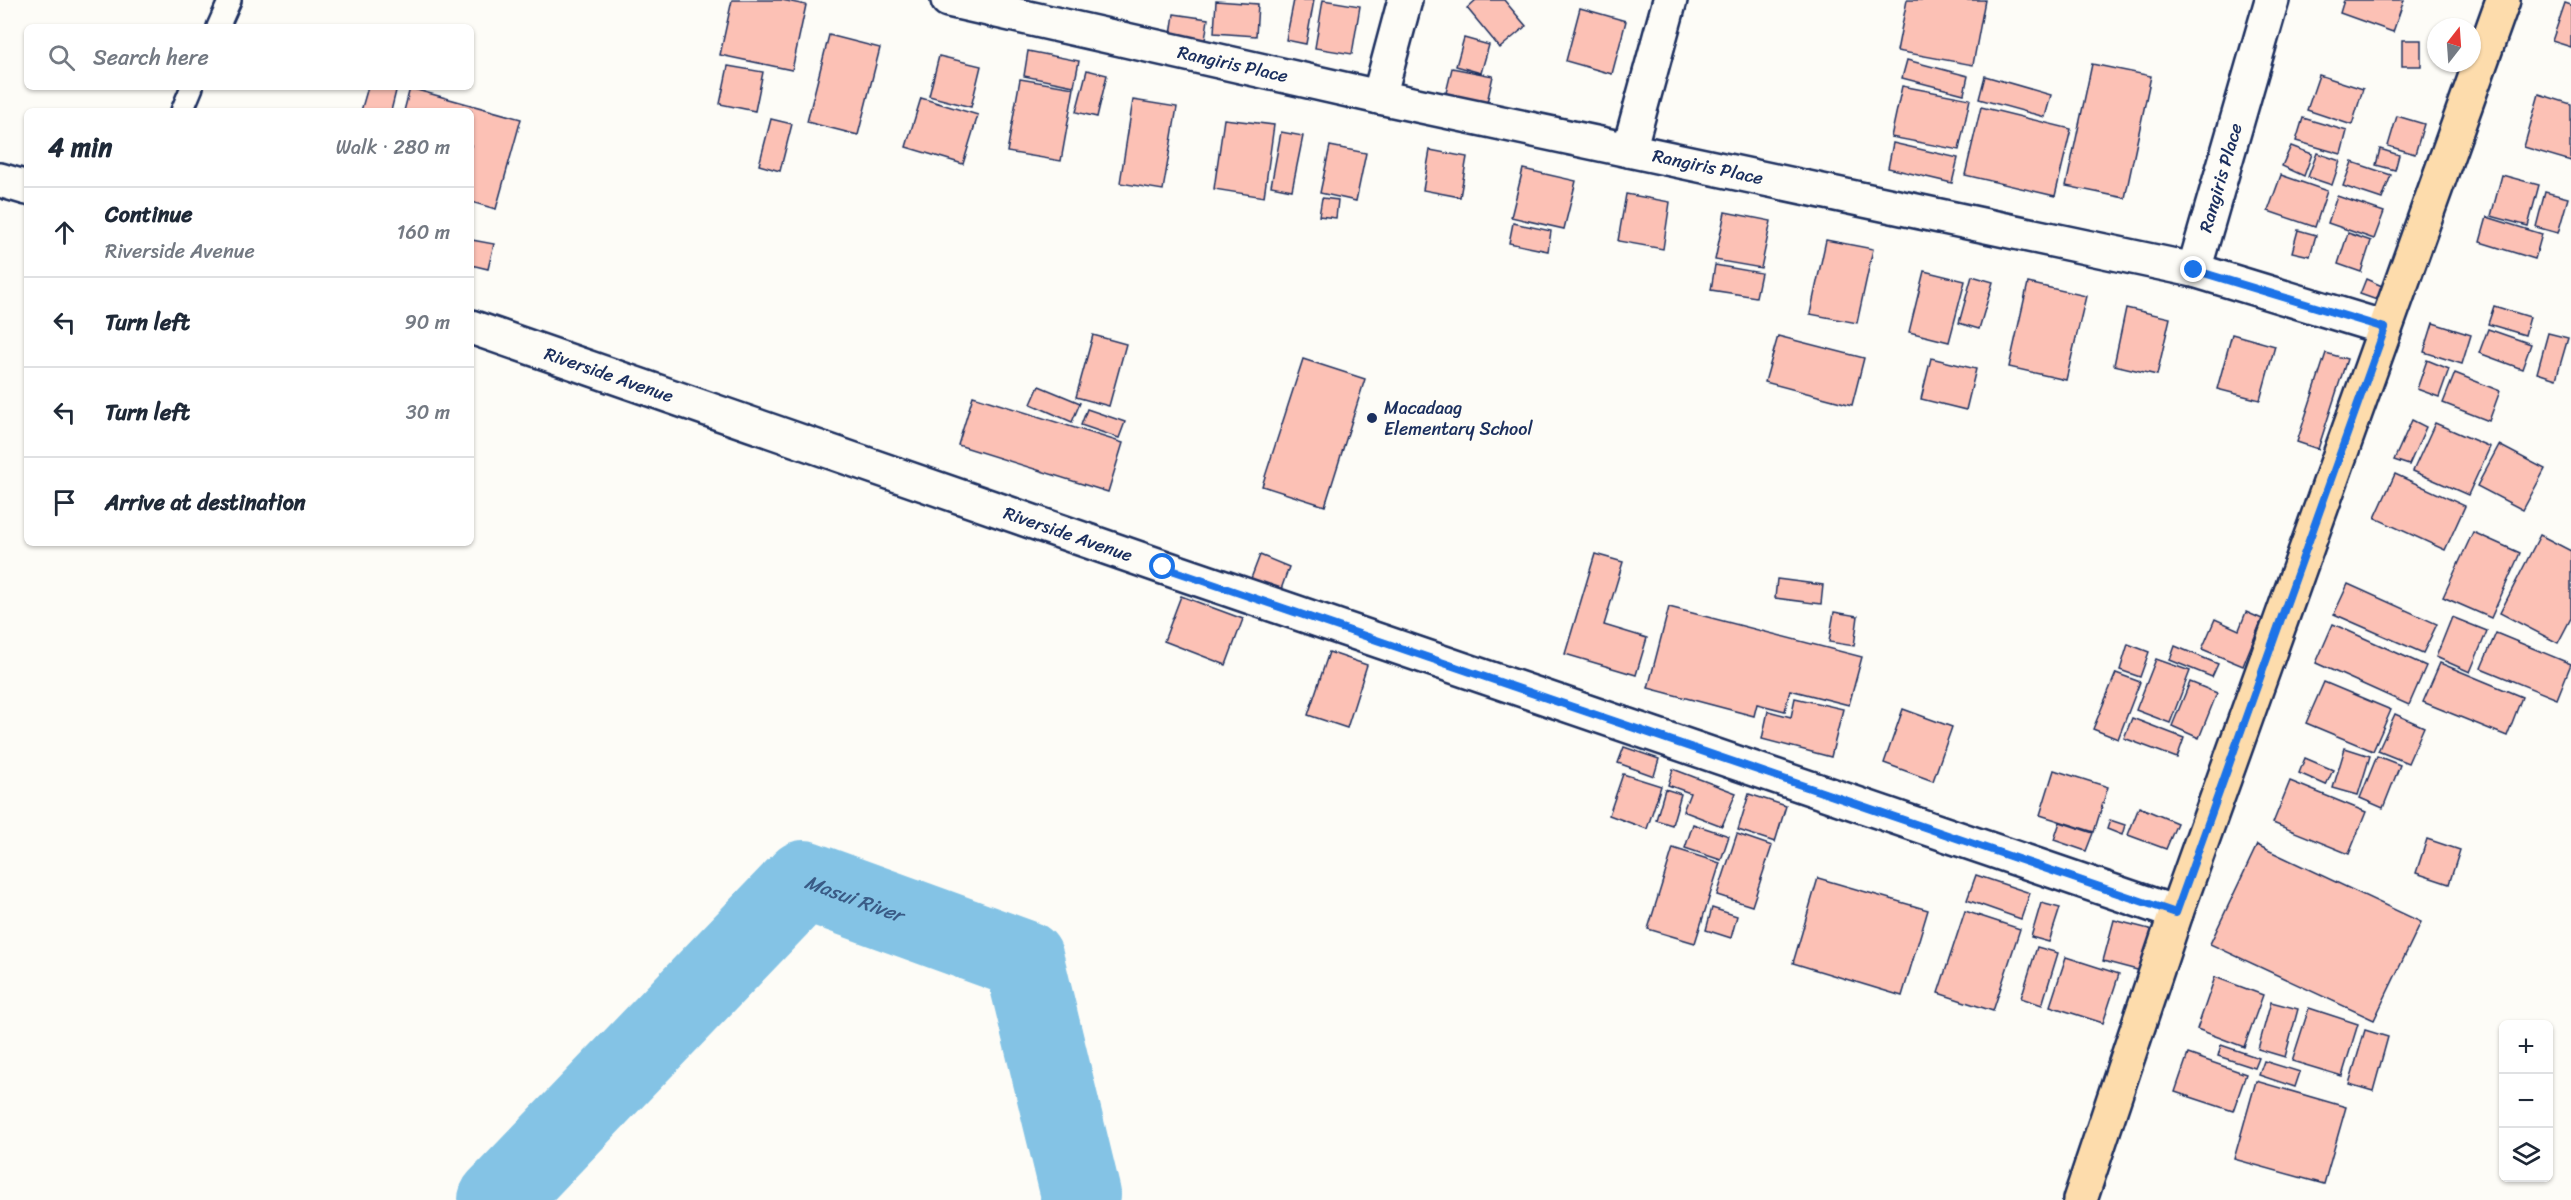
<!DOCTYPE html>
<meta charset="utf-8">
<style>
:root{--surface:#fff;--page:#f6f6f7;--text:#1f2937;--muted:#747a83;--line:#e0e1e3}
body{margin:0;font-family:Sriracha,sans-serif;background:var(--page);color:var(--text)}
.controls{position:absolute;right:18px;bottom:18px;display:grid;overflow:hidden;border-radius:9px;box-shadow:0 2px 4px #0004}
.controls button{width:54px;height:54px;display:grid;place-items:center;padding:0;border:0;border-bottom:2px solid var(--line);background:var(--surface);color:var(--text);font:30px sans-serif}
.compass{position:absolute;left:2427px;top:18px;width:54px;height:54px;border-radius:50%;background:var(--surface);box-shadow:0 2px 4px #0004;rotate:17deg}
.stop{position:absolute;width:18px;height:18px;margin:-14px;border:4px solid #1a73e8;border-radius:50%;background:#fff}
.stop.end{background:#1a73e8;border-color:#fff;box-shadow:0 2px 6px #0008}
.list{margin:0;padding:0;list-style:none}
h2{display:flex;justify-content:space-between;align-items:center;height:78px;margin:0;padding:0 24px;font-size:26px}
h2 small{font-size:20px;font-weight:400;color:var(--muted)}
.list li{display:grid;grid-template-columns:39px 1fr auto;gap:18px;align-items:center;box-sizing:border-box;height:90px;padding:0 24px;border-top:2px solid var(--line)}
.list b{display:block;font-size:22px;white-space:nowrap}
.list p{margin:0;font-size:20px;white-space:nowrap;color:var(--muted)}
.list em{font-size:20px;font-style:normal;color:var(--muted)}
.icon{flex:none;width:33px;height:33px;fill:none;stroke:currentColor;stroke-width:2;stroke-linecap:round;stroke-linejoin:round}
.map{position:relative;flex:none;width:2571px;height:1200px;overflow:hidden}
.search{position:absolute;background:var(--surface);box-shadow:0 2px 4px #0004;left:24px;top:24px;width:450px;height:66px;display:flex;align-items:center;gap:15px;box-sizing:border-box;padding:0 21px;border-radius:9px;color:var(--muted);font-size:22px}
.panel{position:absolute;background:var(--surface);box-shadow:0 2px 4px #0004;left:24px;top:108px;width:450px;height:438px;border-radius:9px}
.map>svg:first-child{display:block}
</style>
<div class="map">
<svg width="2571" height="1200" viewBox="0 0 2571 1200">
<rect width="100%" height="100%" fill="#fdfcf7"/>
<filter id="ink" filterUnits="userSpaceOnUse"><feTurbulence type="fractalNoise" baseFrequency=".0167" numOctaves="2"/><feDisplacementMap in="SourceGraphic" scale="12" xChannelSelector="R" yChannelSelector="G"/><feConvolveMatrix kernelMatrix="1 2 1 2 8 2 1 2 1" color-interpolation-filters="sRGB"/></filter>
<g filter="url(#ink)">
<g fill="none" stroke-linecap="round" stroke-linejoin="round">
<path stroke="#84c3e5" stroke-width="80" id="s1" d="M498,1200L804,880L1024,960L1081,1195L1080,1200"/>
</g>
<g fill="#fcc1b5" stroke="#1b2f5e" stroke-width="1.5">
<path d="M732,0H782L806,5L792,70L720,55Z"/>
<path d="M1294,0H1314L1306,44L1286,40Z"/>
<path d="M1323,0L1360,6L1352,54L1315,48Z"/>
<path d="M1476,0H1504L1526,26L1500,48L1467,8Z"/>
<path d="M1907,0H1985L1973,65L1897,51Z"/>
<path d="M2344,0H2404L2393,32L2340,13Z"/>
<path d="M1216,1L1258,4L1256,36L1214,33Z"/>
<path d="M2565,3L2571,5V47L2552,41Z"/>
<path d="M1580,8L1626,21L1612,74L1566,61Z"/>
<path d="M1174,14L1208,19L1205,40L1171,35Z"/>
<path d="M829,35L880,48L858,135L807,122Z"/>
<path d="M1464,38L1489,45L1481,73L1456,66Z"/>
<rect x="2402" y="40" width="19" height="26"/>
<path d="M1028,51L1079,61L1074,86L1024,76Z"/>
<path d="M939,56L981,66L971,107L929,96Z"/>
<path d="M1907,60L1968,76L1964,94L1902,78Z"/>
<path d="M2092,64L2151,76L2125,198L2066,186Z"/>
<path d="M728,66L763,72L755,111L720,104Z"/>
<path d="M1452,68L1493,76L1486,107L1445,97Z"/>
<path d="M1087,70L1107,75L1097,117L1076,112Z"/>
<path d="M2319,75L2363,89L2352,125L2307,110Z"/>
<path d="M1985,76L2051,95L2045,117L1979,99Z"/>
<path d="M1020,79L1074,88L1061,161L1007,152Z"/>
<path d="M1902,86L1970,99L1959,150L1891,137Z"/>
<path d="M368,87H397L391,111H361Z"/>
<path d="M410,88L521,119L496,209L471,202V111H404Z"/>
<path d="M2539,94L2571,104V161L2524,147Z"/>
<path d="M921,98L978,115L963,164L906,147Z"/>
<path d="M1133,100L1177,107L1163,190L1120,183Z"/>
<path d="M1981,107L2071,129L2055,196L1965,175Z"/>
<path d="M2397,116L2424,124L2415,154L2388,146Z"/>
<path d="M2303,118L2347,131L2341,154L2296,141Z"/>
<path d="M771,119L792,124L780,171L759,165Z"/>
<path d="M1224,119L1274,125L1264,197L1214,189Z"/>
<path d="M1281,132L1303,136L1292,190L1271,186Z"/>
<path d="M1893,143L1958,158L1952,183L1888,168Z"/>
<path d="M1330,146L1366,153L1356,201L1320,193Z"/>
<path d="M2291,146L2312,154L2304,176L2282,166Z"/>
<path d="M2380,149L2399,155L2395,170L2376,165Z"/>
<path d="M1430,150L1467,157L1460,197L1423,190Z"/>
<path d="M2317,153L2340,161L2332,185L2308,177Z"/>
<path d="M2352,162L2391,175L2382,199L2343,186Z"/>
<path d="M1523,169L1576,181L1564,229L1511,217Z"/>
<path d="M2281,175L2327,191L2315,227L2268,211Z"/>
<path d="M2502,175L2539,185L2528,226L2491,216Z"/>
<path d="M2545,192L2568,198L2558,233L2536,227Z"/>
<path d="M1626,194L1670,202L1663,249L1618,241Z"/>
<path d="M2337,196L2384,212L2374,239L2328,223Z"/>
<path d="M1322,198L1338,200L1336,218L1319,216Z"/>
<path d="M1725,212L1771,221L1761,268L1715,260Z"/>
<path d="M2487,217L2542,234L2535,259L2480,242Z"/>
<path d="M1513,223L1551,231L1548,251L1509,243Z"/>
<path d="M2298,230L2316,235L2310,256L2292,252Z"/>
<path d="M2348,233L2371,241L2361,272L2338,264Z"/>
<path d="M472,240L494,244L488,269L471,265Z"/>
<path d="M1826,240L1873,249L1857,323L1810,314Z"/>
<path d="M1715,265L1761,273L1756,297L1711,290Z"/>
<path d="M1924,271L1965,281L1949,342L1909,332Z"/>
<path d="M1972,276L1993,282L1979,329L1959,323Z"/>
<path d="M2366,279L2382,286L2377,300L2360,294Z"/>
<path d="M2028,283L2086,296L2066,380L2009,367Z"/>
<path d="M2494,306L2530,317L2525,335L2488,324Z"/>
<path d="M2126,308L2170,318L2157,375L2114,365Z"/>
<path d="M2433,323L2471,335L2462,364L2424,352Z"/>
<path d="M2488,329L2531,344L2522,369L2479,353Z"/>
<path d="M2548,333L2568,338L2556,379L2537,373Z"/>
<path d="M2232,334L2275,346L2260,400L2217,389Z"/>
<path d="M1093,335L1126,344L1109,406L1076,397Z"/>
<path d="M1778,336L1864,358L1852,405L1765,382Z"/>
<path d="M2326,353L2347,359L2318,449L2297,442Z"/>
<path d="M1931,358L1976,369L1966,410L1921,399Z"/>
<path d="M1303,359L1365,379L1325,506L1262,486Z"/>
<path d="M2427,360L2449,369L2439,397L2417,389Z"/>
<path d="M2455,373L2500,391L2489,421L2443,403Z"/>
<path d="M1039,386L1080,403L1072,422L1031,404Z"/>
<path d="M973,396L1123,443L1108,492L958,445Z"/>
<path d="M1087,409L1125,422L1119,438L1081,425Z"/>
<path d="M2412,420L2426,427L2409,465L2394,460Z"/>
<path d="M2435,423L2490,447L2468,495L2413,471Z"/>
<path d="M2499,445L2545,469L2523,510L2477,486Z"/>
<path d="M2395,474L2465,506L2445,550L2375,518Z"/>
<path d="M2473,532L2520,553L2491,618L2443,597Z"/>
<path d="M2540,535L2571,551V618L2558,643L2500,613Z"/>
<path d="M1595,554L1623,562L1604,625L1647,638L1636,675L1565,654Z"/>
<path d="M1260,555L1289,567L1280,592L1250,581Z"/>
<path d="M1777,579L1823,585L1821,604L1775,598Z"/>
<path d="M2348,584L2437,624L2423,653L2334,614Z"/>
<path d="M1181,596L1243,619L1226,665L1164,641Z"/>
<path d="M1669,607L1862,657L1849,705L1790,690L1785,711L1757,704L1754,716L1648,688Z"/>
<path d="M1834,612L1858,616L1854,646L1829,642Z"/>
<path d="M2246,612L2262,619L2243,666L2202,649L2215,619L2239,630Z"/>
<path d="M2452,617L2487,631L2470,672L2436,657Z"/>
<path d="M2333,624L2426,666L2409,705L2316,663Z"/>
<path d="M2496,633L2571,664L2557,699L2481,668Z"/>
<path d="M2128,644L2149,652L2140,677L2120,670Z"/>
<path d="M2175,646L2218,664L2212,677L2170,660Z"/>
<path d="M1329,652L1367,665L1347,728L1308,715Z"/>
<path d="M2156,659L2190,671L2170,723L2136,710Z"/>
<path d="M2440,663L2522,697L2507,736L2423,702Z"/>
<path d="M2116,673L2140,682L2118,739L2093,729Z"/>
<path d="M2190,682L2217,693L2199,738L2172,726Z"/>
<path d="M2324,682L2391,710L2373,751L2306,723Z"/>
<path d="M1795,698L1843,709L1831,757L1762,739L1768,711L1791,717Z"/>
<path d="M1903,709L1952,727L1933,781L1884,763Z"/>
<path d="M2395,714L2424,727L2408,763L2378,751Z"/>
<path d="M2132,718L2184,738L2177,758L2124,738Z"/>
<path d="M1624,747L1659,759L1654,776L1618,763Z"/>
<path d="M2345,748L2370,756L2358,795L2333,788Z"/>
<path d="M2377,756L2400,765L2383,808L2360,798Z"/>
<path d="M2305,758L2333,770L2326,785L2299,773Z"/>
<path d="M1673,769L1736,793L1722,826L1683,811L1690,793L1668,785Z"/>
<path d="M2054,770L2108,787L2094,832L2040,815Z"/>
<path d="M1623,774L1661,786L1647,829L1609,815Z"/>
<path d="M2290,781L2366,812L2349,854L2273,823Z"/>
<path d="M1665,789L1681,794L1672,825L1656,820Z"/>
<path d="M1749,794L1786,806L1775,842L1738,830Z"/>
<path d="M2139,807L2177,823L2166,849L2128,835Z"/>
<path d="M2110,820L2125,825L2122,835L2107,829Z"/>
<path d="M2060,822L2093,833L2086,851L2054,840Z"/>
<path d="M1693,824L1729,836L1721,860L1685,848Z"/>
<path d="M1737,834L1772,846L1752,906L1717,895Z"/>
<path d="M2427,839L2460,850L2449,884L2416,873Z"/>
<path d="M2257,845L2421,922L2374,1020L2210,944Z"/>
<path d="M1673,848L1720,863L1695,943L1648,929Z"/>
<path d="M1976,875L2030,893L2021,919L1967,900Z"/>
<path d="M1818,878L1928,910L1902,996L1793,963Z"/>
<path d="M2041,903L2060,908L2049,942L2031,937Z"/>
<path d="M1712,908L1737,916L1731,938L1706,930Z"/>
<path d="M1965,911L2020,929L1993,1011L1938,993Z"/>
<path d="M2114,920L2157,931L2145,972L2103,961Z"/>
<path d="M2037,947L2058,953L2042,1005L2021,998Z"/>
<path d="M2066,957L2119,974L2103,1023L2050,1006Z"/>
<path d="M2215,977L2263,995L2244,1047L2197,1029Z"/>
<path d="M2271,1002L2298,1009L2285,1057L2258,1049Z"/>
<path d="M2309,1008L2358,1024L2342,1076L2292,1061Z"/>
<path d="M2365,1030L2388,1037L2373,1091L2349,1084Z"/>
<path d="M2221,1045L2259,1058L2255,1068L2218,1056Z"/>
<path d="M2188,1054L2246,1074L2233,1111L2175,1092Z"/>
<path d="M2264,1061L2300,1072L2295,1087L2259,1075Z"/>
<path d="M2256,1081L2346,1107L2324,1184L2234,1159Z"/>
</g>
<g fill="none" stroke-linecap="round" stroke-linejoin="round">
<g stroke="#1b2f5e" stroke-width="26">
<g id="service">
<path d="M218,27L230,0"/>
<path d="M182,111L192,87"/>
</g>
</g>
<g stroke="#1b2f5e" stroke-width="38">
<g id="minor">
<path id="s2" d="M948,0L1379,97L2194,270L2385,328"/>
<path d="M1379,97L1405,0"/>
<path d="M1629,150L1670,0"/>
<path d="M0,180L27,188"/>
<path id="s3" d="M2194,270L2272,0"/>
<path id="s4" d="M471,327L1163,567L2176,913"/>
</g>
</g>
<g stroke="#1b2f5e" stroke-width="38">
<path id="primary" d="M2080,1200L2176,913L2503,0"/>
</g>
<use href="#service" stroke="#fdfcf7" stroke-width="21"/>
<use href="#minor" stroke="#fdfcf7" stroke-width="33"/>
<use href="#primary" stroke="#fddcac" stroke-width="33"/>
</g>
</g>
<g fill="none" stroke-linecap="round" stroke-linejoin="round" filter="url(#ink)">
<path stroke="#1a73e8" stroke-width="8" d="M1163,567L2176,913L2385,328L2194,270"/>
</g>
<circle fill="#1b2f5e" stroke="#fdfcf7" stroke-width="2" cx="1372" cy="418" r="6"/>
<g text-anchor="middle" stroke-width="6" stroke-linejoin="round" paint-order="stroke">
<g font-size="18" fill="#1b2f5e" stroke="#fdfcf7">
<text dy="6" stroke="none"><textPath href="#s2" startOffset="292">Rangiris Place</textPath></text>
<text dy="6" stroke="none"><textPath href="#s2" startOffset="778">Rangiris Place</textPath></text>
<text dy="6" stroke="none"><textPath href="#s3" startOffset="96">Rangiris Place</textPath></text>
<text dy="6" stroke="none"><textPath href="#s4" startOffset="146">Riverside Avenue</textPath></text>
<text dy="6" stroke="none"><textPath href="#s4" startOffset="632">Riverside Avenue</textPath></text>
</g>
<g font-size="18" fill="#1b2f5e" stroke="#fdfcf7" text-anchor="start">
<text x="1384" y="414">Macadaag<tspan x="1384" dy="21">Elementary School</tspan></text>
</g>
<g font-size="20" font-style="italic" fill="#3a5b86" stroke="#fdfcf7">
<text dy="7" stroke="none"><textPath href="#s1" startOffset="496">Masui River</textPath></text>
</g>
</g>
</svg>
<div class="controls">
<button>+</button>
<button>−</button>
<button><svg class="icon" aria-label="layers" viewBox="0 0 24 24"><path d="M12 4l9 5-9 5-9-5zM3 14l9 5 9-5"/></svg></button>
</div>
<svg class="compass" viewBox="-18 -18 36 36"><path d="M0-13l5 13h-10z" fill="#e53935"/><path d="M0 13l5-13h-10z" fill="#747a83"/></svg>
<div class="stop" style="left:1163px;top:567px"></div>
<div class="stop end" style="left:2194px;top:270px"></div>
<div class="search"><svg class="icon" aria-label="search" viewBox="0 0 24 24"><circle cx="10" cy="10" r="6"/><path d="M15 15l6 6"/></svg>Search here</div>
<section class="panel">
<h2>4 min<small>Walk · 280 m</small></h2>
<ul class="list">
<li><svg class="icon" aria-label="ahead" viewBox="0 0 24 24"><path d="M12 20V5M6 11l6-6 6 6"/></svg><div><b>Continue</b><p>Riverside Avenue</p></div><em>160 m</em></li>
<li><svg class="icon" aria-label="left" viewBox="0 0 24 24"><path d="M17 20v-9H6M10 6l-5 5 5 5"/></svg><div><b>Turn left</b></div><em>90 m</em></li>
<li><svg class="icon" aria-label="left" viewBox="0 0 24 24"><path d="M17 20v-9H6M10 6l-5 5 5 5"/></svg><div><b>Turn left</b></div><em>30 m</em></li>
<li><svg class="icon" aria-label="arrive" viewBox="0 0 24 24"><path d="M6 21V4h12l-3 4 3 4H6"/></svg><div><b>Arrive at destination</b></div></li>
</ul>
</section>
</div>
